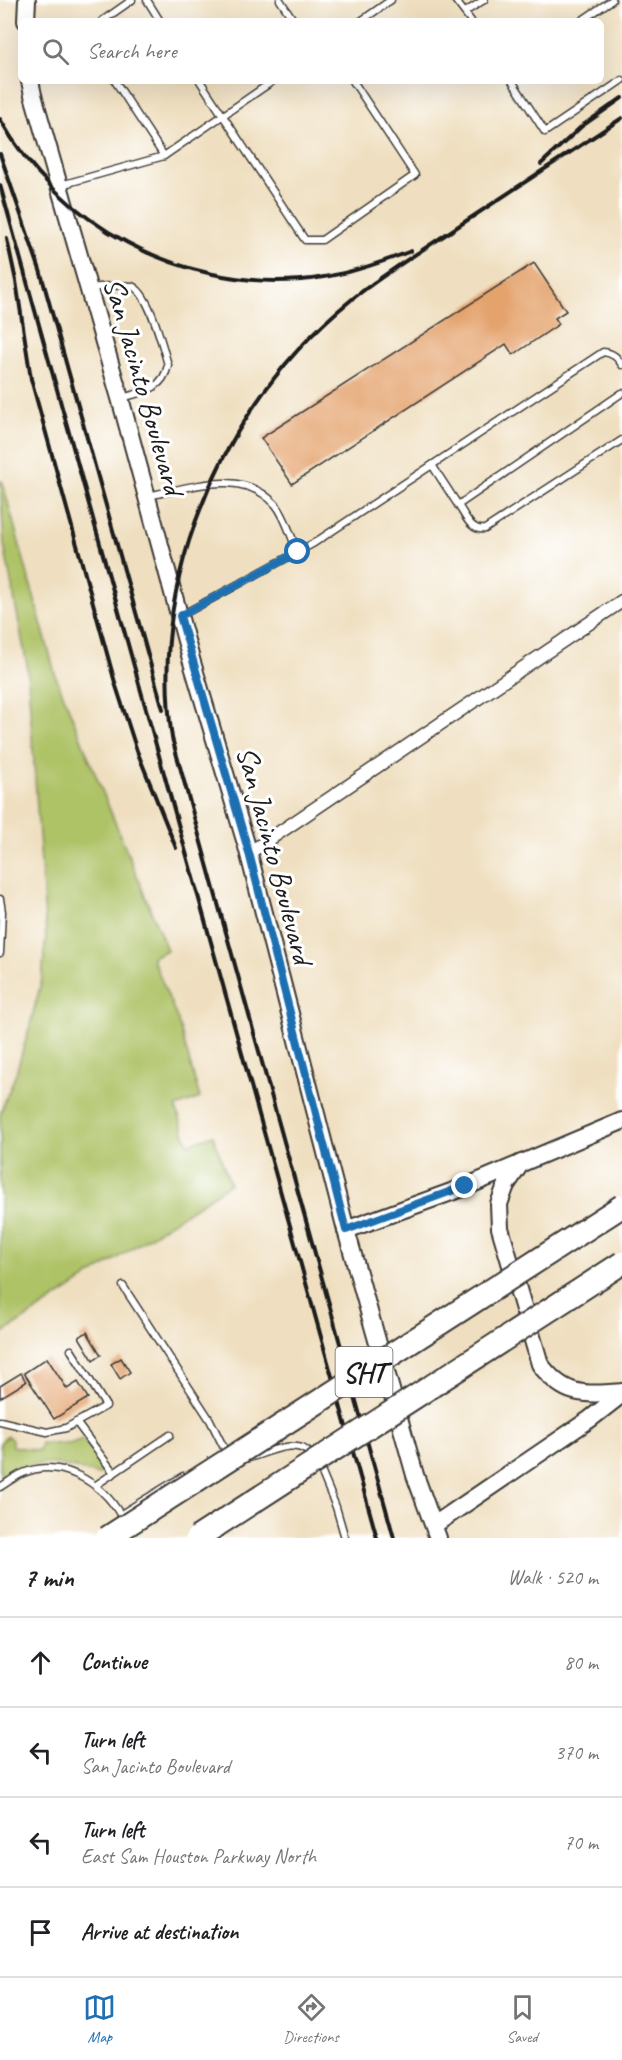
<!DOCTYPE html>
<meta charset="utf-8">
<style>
:root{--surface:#fff;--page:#f6f6f6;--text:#202124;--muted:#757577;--line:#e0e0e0;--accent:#1f6fb2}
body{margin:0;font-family:Caveat,sans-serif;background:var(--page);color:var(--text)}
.stop{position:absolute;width:18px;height:18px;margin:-14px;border:4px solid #1f6fb2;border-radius:50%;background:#fff}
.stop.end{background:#1f6fb2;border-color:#fff;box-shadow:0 2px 6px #0008}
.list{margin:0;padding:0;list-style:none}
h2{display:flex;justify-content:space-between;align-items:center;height:78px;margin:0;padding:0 24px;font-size:26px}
h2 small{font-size:20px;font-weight:400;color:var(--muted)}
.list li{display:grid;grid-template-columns:39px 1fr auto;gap:18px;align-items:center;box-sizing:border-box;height:90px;padding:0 24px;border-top:2px solid var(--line)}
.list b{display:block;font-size:22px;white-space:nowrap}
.list p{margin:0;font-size:20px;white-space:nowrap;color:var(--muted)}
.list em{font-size:20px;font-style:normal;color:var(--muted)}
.icon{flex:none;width:33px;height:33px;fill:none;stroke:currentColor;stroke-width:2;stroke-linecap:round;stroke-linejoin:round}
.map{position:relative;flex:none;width:622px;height:1538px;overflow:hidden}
.search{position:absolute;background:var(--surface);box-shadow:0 6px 24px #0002;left:18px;right:18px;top:18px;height:66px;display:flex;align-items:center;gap:15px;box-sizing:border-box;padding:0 21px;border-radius:9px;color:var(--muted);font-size:22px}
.sheet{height:438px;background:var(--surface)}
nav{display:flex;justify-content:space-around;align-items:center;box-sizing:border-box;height:84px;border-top:2px solid var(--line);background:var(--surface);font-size:16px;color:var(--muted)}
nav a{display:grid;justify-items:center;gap:3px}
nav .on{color:var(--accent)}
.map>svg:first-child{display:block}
</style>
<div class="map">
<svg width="622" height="1538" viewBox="0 0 622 1538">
<rect width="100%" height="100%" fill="#fff"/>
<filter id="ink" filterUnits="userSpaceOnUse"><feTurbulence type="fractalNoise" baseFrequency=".0167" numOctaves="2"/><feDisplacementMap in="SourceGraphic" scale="12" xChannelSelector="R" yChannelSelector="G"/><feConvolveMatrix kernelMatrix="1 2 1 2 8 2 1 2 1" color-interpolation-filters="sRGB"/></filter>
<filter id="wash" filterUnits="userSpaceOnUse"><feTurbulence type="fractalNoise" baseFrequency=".008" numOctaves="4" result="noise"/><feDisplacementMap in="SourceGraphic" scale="24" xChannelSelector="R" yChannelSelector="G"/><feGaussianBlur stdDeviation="1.35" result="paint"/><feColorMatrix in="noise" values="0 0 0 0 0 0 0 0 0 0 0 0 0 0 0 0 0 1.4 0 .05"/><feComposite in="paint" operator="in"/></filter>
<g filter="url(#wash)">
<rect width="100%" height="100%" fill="#efdfc0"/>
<g fill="#aec266" stroke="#656f41" stroke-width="1.5">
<path d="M0,481H2L56,677L167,950L152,957L177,1018L200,1098L176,1107L188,1144L213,1135L230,1184L0,1335V1114L16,1073L29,1029L42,979L46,934L27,665L4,545Z"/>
<path d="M8,1436L12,1440V1446L39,1451L41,1443L69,1444L83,1439L105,1472L98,1475C58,1462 40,1458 0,1476V1442Z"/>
</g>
<g id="blocks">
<g fill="#e4a26c">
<path d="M534,263L566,311L555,318L559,324L513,355L506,344L292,484L261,438Z"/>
<path d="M87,1332L101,1355L93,1360L79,1337Z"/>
<path d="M47,1358L67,1389L78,1382L88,1398L54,1419L24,1373Z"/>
<path d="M121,1358L130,1372L120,1379L111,1364Z"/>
<path d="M21,1373L26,1382L0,1398V1386Z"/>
</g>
</g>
</g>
<g filter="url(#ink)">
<use href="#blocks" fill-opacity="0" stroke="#3c3935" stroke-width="1.5"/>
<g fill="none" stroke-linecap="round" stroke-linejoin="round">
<g stroke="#3c3935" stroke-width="9">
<g id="service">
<path d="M147,0L160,21"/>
<path d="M280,0L294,21"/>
<path d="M455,0L471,21"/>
<path d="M465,12L484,0"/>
<path d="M102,21L132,0"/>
<path d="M361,21L391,0"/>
<path d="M581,21L612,0"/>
<path d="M115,81L164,156"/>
<path d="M200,81L305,240H322L415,175L353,81"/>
<path d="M512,81L545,132L622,80"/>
<path d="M61,185L164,156L273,81"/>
<path d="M89,288C102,287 119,284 131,286C149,290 163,348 168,365C163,390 143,392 121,398"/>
<path d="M432,465L458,505L622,393"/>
<path d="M147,496C190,488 242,467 276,505C286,517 291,538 298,552"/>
<path d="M458,505C465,515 471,532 485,529L622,440"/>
<path d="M180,616L314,543L603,352C613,353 617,357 622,365"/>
<path d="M0,899L2,912L0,953"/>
<path d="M123,1286L210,1420L228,1456"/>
<path d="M0,1421L47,1432L66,1428L106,1406L71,1350"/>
<path d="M76,1422L114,1473L170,1435"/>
<path d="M249,1458C270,1452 298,1436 313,1457"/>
<path d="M319,1466L336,1507L345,1538"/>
<path d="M96,1485L114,1473"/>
<path d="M0,1487C7,1483 13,1478 21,1474C59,1456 102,1482 121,1516"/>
<path d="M121,1514L183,1476"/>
</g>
</g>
<g stroke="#3c3935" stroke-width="15">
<path id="minor" d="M249,853L622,601"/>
</g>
<g stroke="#3c3935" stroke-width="20">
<g id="secondary">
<path d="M26,21L27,0"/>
<path d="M30,81L33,95L120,398L191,659L247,847L346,1230L415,1475L438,1538"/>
<path d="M521,1163L506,1185L499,1204L500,1228L540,1364C564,1397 584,1395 622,1392"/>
<path d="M346,1230L465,1187L622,1121"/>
<path d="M434,1525L590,1419L622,1394"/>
</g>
</g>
<use href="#service" stroke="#fff" stroke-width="6"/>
<use href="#minor" stroke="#fff" stroke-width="12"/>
<use href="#secondary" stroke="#fff" stroke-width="16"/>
<g stroke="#1c1c1c" stroke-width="4">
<path d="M0,119C58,224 181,290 301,280C339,277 375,265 411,251"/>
<path d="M0,154L40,270L163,709"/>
<path d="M541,164L582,126L622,98"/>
<path d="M0,185L377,1538"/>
<path d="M7,239L16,281L31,379L116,686L137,751L176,848"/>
<path d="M394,1538L172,738C162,672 169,605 189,541C219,447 274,362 351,300C386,272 426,248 463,223C516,188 569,153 622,118"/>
</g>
<g stroke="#3c3935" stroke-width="26" stroke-linecap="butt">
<g id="motorway-bridge">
<path d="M107,1538L622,1206"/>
<path d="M197,1538L622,1263"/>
</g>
</g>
<use href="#motorway-bridge" stroke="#fff" stroke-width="22"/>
</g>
</g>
<g fill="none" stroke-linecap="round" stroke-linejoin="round" filter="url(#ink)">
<path stroke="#1f6fb2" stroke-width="8" d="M298,552L180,616L249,853L346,1230L465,1186"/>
</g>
<g text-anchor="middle" stroke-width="6" stroke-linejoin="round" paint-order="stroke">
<rect fill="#fff" stroke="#606060" stroke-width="1.5" x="335.5" y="1347" width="57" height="50" rx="4.5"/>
<g font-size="28" font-weight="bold" fill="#1c1c1c">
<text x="364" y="1382">SHT</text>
</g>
<g font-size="30" fill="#1c1c1c" stroke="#fff">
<text transform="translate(144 386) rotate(74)" y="10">San Jacinto Boulevard</text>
<text transform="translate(275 855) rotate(75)" y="10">San Jacinto Boulevard</text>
</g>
</g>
</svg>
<div class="stop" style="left:298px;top:552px"></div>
<div class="stop end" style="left:465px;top:1186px"></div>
<div class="search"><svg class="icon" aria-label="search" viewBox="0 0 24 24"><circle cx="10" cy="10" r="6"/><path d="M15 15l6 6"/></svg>Search here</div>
</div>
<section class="sheet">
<h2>7 min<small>Walk · 520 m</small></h2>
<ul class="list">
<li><svg class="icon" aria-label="ahead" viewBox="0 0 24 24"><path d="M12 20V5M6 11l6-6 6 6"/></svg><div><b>Continue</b></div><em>80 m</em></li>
<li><svg class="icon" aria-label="left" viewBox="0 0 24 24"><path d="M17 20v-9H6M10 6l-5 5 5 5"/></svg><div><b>Turn left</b><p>San Jacinto Boulevard</p></div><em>370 m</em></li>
<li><svg class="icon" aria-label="left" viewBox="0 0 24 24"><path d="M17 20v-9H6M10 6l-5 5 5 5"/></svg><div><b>Turn left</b><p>East Sam Houston Parkway North</p></div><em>70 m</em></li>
<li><svg class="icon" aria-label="arrive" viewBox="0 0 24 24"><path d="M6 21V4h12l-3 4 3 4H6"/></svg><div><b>Arrive at destination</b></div></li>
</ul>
</section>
<nav>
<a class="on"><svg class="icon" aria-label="map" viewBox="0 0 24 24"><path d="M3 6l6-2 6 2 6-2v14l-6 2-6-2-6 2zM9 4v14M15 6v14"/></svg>Map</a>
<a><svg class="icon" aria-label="directions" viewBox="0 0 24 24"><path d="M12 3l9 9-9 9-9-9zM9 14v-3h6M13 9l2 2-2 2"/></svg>Directions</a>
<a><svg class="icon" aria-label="saved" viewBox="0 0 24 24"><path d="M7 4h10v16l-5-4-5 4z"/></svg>Saved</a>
</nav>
